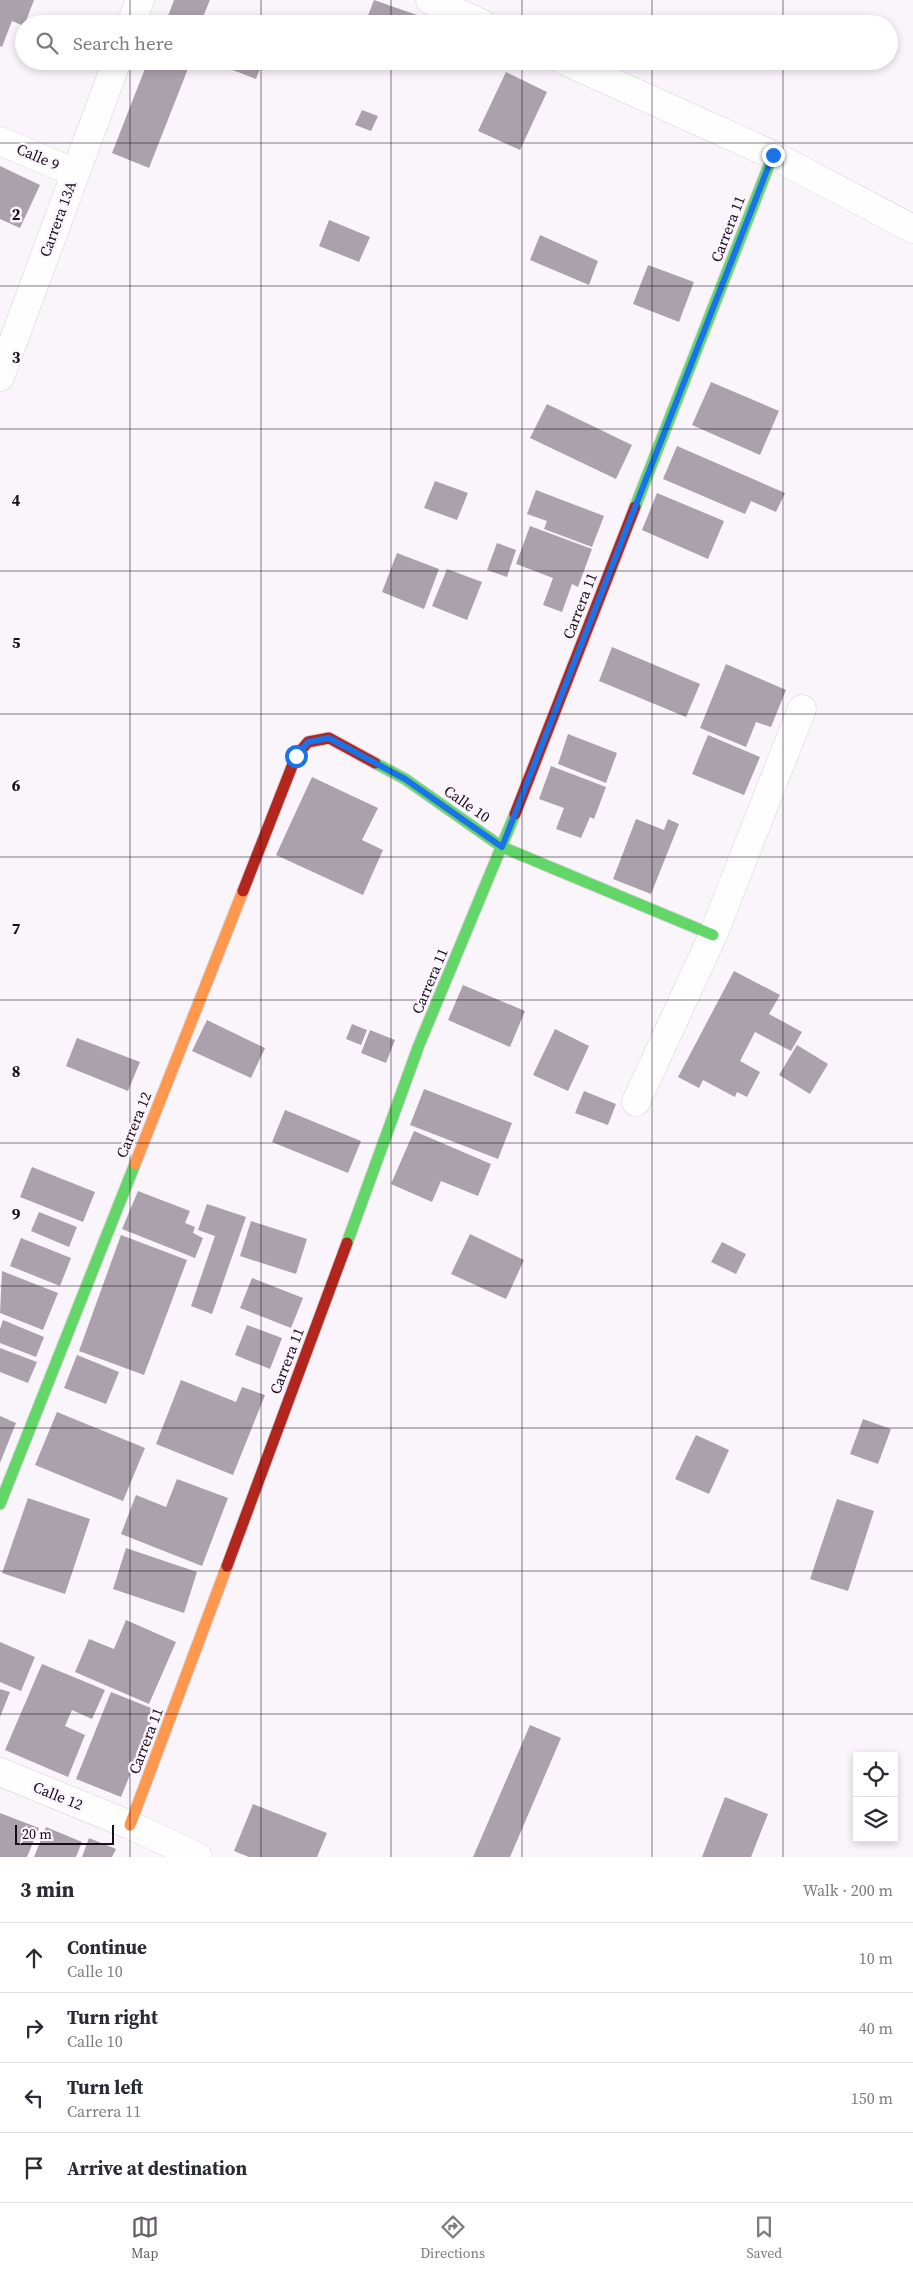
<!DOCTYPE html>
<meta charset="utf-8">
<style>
:root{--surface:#fff;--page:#f7f7f7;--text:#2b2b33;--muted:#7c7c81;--line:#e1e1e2;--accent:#666067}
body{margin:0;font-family:"Source Serif 4",serif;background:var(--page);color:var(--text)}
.controls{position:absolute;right:15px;bottom:15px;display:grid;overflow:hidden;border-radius:0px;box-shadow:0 2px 8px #0003}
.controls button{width:45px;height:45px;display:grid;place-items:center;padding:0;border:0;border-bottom:1px solid var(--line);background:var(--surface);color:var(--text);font:25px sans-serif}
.scale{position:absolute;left:15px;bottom:12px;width:99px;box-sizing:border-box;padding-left:5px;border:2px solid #160f18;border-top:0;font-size:14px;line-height:18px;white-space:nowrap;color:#160f18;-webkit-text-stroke:4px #fbf3fd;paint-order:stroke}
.stop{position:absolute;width:15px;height:15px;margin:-11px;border:4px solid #1a73e8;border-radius:50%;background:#fff}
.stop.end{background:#1a73e8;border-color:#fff;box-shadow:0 1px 5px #0008}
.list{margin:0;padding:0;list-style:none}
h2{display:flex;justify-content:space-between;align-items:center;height:65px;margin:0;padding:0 20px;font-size:21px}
h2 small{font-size:16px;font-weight:400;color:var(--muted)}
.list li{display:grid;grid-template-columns:32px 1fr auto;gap:15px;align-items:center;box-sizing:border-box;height:70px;padding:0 20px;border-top:1px solid var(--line)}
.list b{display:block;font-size:19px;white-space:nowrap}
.list p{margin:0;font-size:16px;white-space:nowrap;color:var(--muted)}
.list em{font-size:16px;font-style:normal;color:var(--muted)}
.icon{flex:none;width:28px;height:28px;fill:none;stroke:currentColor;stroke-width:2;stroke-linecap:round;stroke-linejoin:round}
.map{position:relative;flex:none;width:913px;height:1857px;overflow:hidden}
.search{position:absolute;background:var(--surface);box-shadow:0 2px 8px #0003;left:15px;right:15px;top:15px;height:55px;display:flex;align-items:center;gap:12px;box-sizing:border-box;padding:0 18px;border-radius:28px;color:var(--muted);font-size:19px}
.sheet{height:345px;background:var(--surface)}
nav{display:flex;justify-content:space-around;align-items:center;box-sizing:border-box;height:70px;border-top:1px solid var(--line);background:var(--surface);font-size:14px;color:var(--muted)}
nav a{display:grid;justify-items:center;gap:2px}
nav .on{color:var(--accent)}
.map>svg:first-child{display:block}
</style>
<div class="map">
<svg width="913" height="1857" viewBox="0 0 913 1857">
<rect width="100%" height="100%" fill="#faf5fb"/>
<g fill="#aba1ac">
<path d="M0,0H34L24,26L12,21L2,47L0,46Z"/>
<path d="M174,0H210L200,24H165Z"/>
<path d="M374,0L417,15L414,24L365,23Z"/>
<path d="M148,61H191L149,168L112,153Z"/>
<path d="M233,61H263L256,79L230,69Z"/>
<path d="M506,72L547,92L520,150L478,131Z"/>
<path d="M362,110L378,116L371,131L355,125Z"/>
<path d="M0,166L40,185L20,228L0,219Z"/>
<path d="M329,220L370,237L359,262L319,246Z"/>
<path d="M540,235L598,261L589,285L530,260Z"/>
<path d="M648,265L694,282L679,322L633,304Z"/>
<path d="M711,382L779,411L760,455L692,425Z"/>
<path d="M547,404L632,445L616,479L530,438Z"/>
<path d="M677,446L785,493L776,512L751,501L745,514L663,479Z"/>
<path d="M435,481L468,493L457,520L424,508Z"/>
<path d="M536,490L604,516L592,547L544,529L547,521L527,514Z"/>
<path d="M657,493L724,521L708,559L642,530Z"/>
<path d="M530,526L592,549L578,587L572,584L562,612L543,605L553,578L516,564Z"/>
<path d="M497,543L516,550L507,577L487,570Z"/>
<path d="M397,553L439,569L424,609L382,592Z"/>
<path d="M447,569L482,582L467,620L432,606Z"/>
<path d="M612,647L700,684L686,717L599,681Z"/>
<path d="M726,664L786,690L771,727L756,722L746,747L700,728Z"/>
<path d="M568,734L617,753L606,783L558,764Z"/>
<path d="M708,735L760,757L744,795L692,774Z"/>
<path d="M551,766L606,787L594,819L590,817L581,838L556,829L564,808L539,799Z"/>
<path d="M312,777L378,808L362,840L383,850L363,895L276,855Z"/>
<path d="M636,819L664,830L668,819L679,824L651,894L613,879Z"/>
<path d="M734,971L780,995L769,1014L802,1032L791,1051L755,1032L740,1061L760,1072L747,1097L737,1092L735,1097L703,1080L699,1088L678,1077Z"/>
<path d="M463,985L525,1011L510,1047L448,1020Z"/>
<path d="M207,1020L265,1048L251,1078L192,1051Z"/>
<path d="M352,1024L367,1030L361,1045L346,1039Z"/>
<path d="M555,1029L589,1046L568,1091L533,1075Z"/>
<path d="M370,1030L395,1040L386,1063L361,1053Z"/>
<path d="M77,1038L140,1062L128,1091L66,1066Z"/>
<path d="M797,1045L828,1064L810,1094L779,1075Z"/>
<path d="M424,1089L512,1123L498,1159L410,1125Z"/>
<path d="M584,1091L616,1104L608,1125L575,1113Z"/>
<path d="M285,1110L361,1141L348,1173L272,1142Z"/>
<path d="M414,1131L491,1164L478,1196L441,1181L432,1202L391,1184Z"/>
<path d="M32,1167L95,1192L83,1222L20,1197Z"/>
<path d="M138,1191L190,1211L185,1223L195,1227L193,1233L203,1238L195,1258L122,1229Z"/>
<path d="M207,1204L246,1217L212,1314L191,1306L215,1236L198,1230Z"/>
<path d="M39,1212L77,1227L69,1247L31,1231Z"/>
<path d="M251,1221L307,1239L296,1274L240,1256Z"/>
<path d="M470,1234L524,1260L506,1299L451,1274Z"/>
<path d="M121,1235L187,1260L144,1375L79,1351Z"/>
<path d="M21,1238L71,1258L60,1286L10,1266Z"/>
<path d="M722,1242L746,1254L736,1274L711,1262Z"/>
<path d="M2,1271L58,1293L43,1330L0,1313Z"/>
<path d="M252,1278L303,1298L291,1328L240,1308Z"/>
<path d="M3,1320L44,1337L36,1357L0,1343V1329Z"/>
<path d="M247,1325L282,1338L270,1369L235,1355Z"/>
<path d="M0,1348L37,1362L28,1383L0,1372Z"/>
<path d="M77,1355L119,1372L106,1404L64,1388Z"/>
<path d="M181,1380L236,1402L242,1387L265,1395L233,1475L156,1444Z"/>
<path d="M57,1412L145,1448L123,1501L35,1465Z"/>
<path d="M0,1416L16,1423L0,1463Z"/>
<path d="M863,1419L891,1429L878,1464L850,1454Z"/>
<path d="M696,1435L729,1450L709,1494L675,1479Z"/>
<path d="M177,1479L228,1498L202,1566L121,1534L136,1495L166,1507Z"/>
<path d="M28,1498L90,1519L65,1594L2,1573Z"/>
<path d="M837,1499L874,1511L848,1591L810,1579Z"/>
<path d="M126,1548L197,1572L184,1613L113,1589Z"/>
<path d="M126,1620L176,1642L149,1704L75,1672L89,1639L114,1649Z"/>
<path d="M0,1642L35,1657L21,1691L0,1682Z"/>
<path d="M42,1664L105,1690L92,1719L72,1710L65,1726L85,1735L68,1777L5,1750Z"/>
<path d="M0,1689L10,1692L0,1717Z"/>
<path d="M111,1692L156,1710L121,1797L76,1779Z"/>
<path d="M530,1725L561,1738L510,1857H473Z"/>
<path d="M725,1797L768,1814L751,1857H702Z"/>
<path d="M253,1804L327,1833L317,1857H249L234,1851Z"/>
<path d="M0,1813L39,1828L27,1857H0Z"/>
<path d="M46,1827L82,1842L76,1857H34Z"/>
<path d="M89,1838L116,1849L112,1857H82Z"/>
</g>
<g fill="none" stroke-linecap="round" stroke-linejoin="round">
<g stroke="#d8d2d9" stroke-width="29">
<g id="street">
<path d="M430,0L483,24"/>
<path d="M131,24L140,0"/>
<path d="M565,61L773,155L913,229"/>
<path d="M0,141L75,173"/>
<path d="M0,377L117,61"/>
<path d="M636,1102L713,935L802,709"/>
<path d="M0,1772L130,1825L198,1857"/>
</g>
</g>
<g stroke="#d8d2d9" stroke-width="13">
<g id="fast">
<path d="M635,507L773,155"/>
<path d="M375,763L405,779L502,847L713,935"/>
<path d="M347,1243L419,1045L515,814"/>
<path d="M0,1504L135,1164"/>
</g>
</g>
<g stroke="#d8d2d9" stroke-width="13">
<g id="slow">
<path d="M135,1164L243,891"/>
<path d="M130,1825L227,1566"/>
</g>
</g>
<g stroke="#d8d2d9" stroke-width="13">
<g id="jam">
<path d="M515,814L635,507"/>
<path d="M243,891L296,756L308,742L329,738L375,763"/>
<path d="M227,1566L347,1243"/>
</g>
</g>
<use href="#street" stroke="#fefefe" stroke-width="28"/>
<use href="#fast" stroke="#63d668" stroke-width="11"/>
<use href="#slow" stroke="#ff974d" stroke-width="11"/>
<use href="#jam" stroke="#b3261e" stroke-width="11"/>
</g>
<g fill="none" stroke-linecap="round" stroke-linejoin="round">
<path stroke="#1a73e8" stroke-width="6" d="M296,756L308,742L329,738L405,779L502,847L773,155"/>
</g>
<path fill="none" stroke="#160f18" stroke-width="1" stroke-opacity="0.55" d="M130,0V24M261,0V24M391,0V24M522,0V24M652,0V24M783,0V24M130,61V1857M261,61V1857M391,61V1857M522,61V1857M652,61V1857M783,61V1857M0,143H913M0,286H913M0,429H913M0,571H913M0,714H913M0,857H913M0,1000H913M0,1143H913M0,1286H913M0,1428H913M0,1571H913M0,1714H913"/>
<g text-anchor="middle" stroke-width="5" stroke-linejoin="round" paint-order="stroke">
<g font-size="15" fill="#160f18" stroke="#fbf3fd">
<text transform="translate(38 157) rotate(23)" y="5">Calle 9</text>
<text transform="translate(58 219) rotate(-70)" y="5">Carrera 13A</text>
<text transform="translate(728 229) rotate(-69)" y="5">Carrera 11</text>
<text transform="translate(580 606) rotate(-69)" y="5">Carrera 11</text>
<text transform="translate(467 804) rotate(35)" y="5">Calle 10</text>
<text transform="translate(430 981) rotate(-67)" y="5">Carrera 11</text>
<text transform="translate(134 1125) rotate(-68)" y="5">Carrera 12</text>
<text transform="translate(287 1361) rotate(-69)" y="5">Carrera 11</text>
<text transform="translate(146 1741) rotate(-69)" y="5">Carrera 11</text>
<text transform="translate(58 1796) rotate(22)" y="5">Calle 12</text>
</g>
</g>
<g font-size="16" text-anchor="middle" font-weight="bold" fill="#160f18" stroke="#fbf3fd" stroke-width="5" stroke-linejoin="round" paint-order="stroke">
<text x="16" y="220">2</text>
<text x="16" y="363">3</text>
<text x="16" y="506">4</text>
<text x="16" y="648">5</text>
<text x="16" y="791">6</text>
<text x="16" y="934">7</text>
<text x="16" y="1077">8</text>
<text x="16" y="1220">9</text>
</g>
</svg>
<div class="controls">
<button><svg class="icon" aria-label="locate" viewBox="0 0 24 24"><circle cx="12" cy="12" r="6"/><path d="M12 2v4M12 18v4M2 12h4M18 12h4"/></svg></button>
<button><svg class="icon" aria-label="layers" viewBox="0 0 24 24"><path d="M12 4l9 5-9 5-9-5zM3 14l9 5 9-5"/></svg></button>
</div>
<div class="scale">20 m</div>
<div class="stop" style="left:296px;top:756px"></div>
<div class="stop end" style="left:773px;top:155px"></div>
<div class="search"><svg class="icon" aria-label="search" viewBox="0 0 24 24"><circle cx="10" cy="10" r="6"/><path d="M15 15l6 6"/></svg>Search here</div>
</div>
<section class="sheet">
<h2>3 min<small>Walk · 200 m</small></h2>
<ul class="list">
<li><svg class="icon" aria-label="ahead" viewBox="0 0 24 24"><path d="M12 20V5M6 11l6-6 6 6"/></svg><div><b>Continue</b><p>Calle 10</p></div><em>10 m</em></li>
<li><svg class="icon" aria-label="right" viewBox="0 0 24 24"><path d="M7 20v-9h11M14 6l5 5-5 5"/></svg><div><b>Turn right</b><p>Calle 10</p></div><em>40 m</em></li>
<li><svg class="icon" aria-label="left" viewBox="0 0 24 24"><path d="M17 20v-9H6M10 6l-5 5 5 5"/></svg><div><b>Turn left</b><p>Carrera 11</p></div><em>150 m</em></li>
<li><svg class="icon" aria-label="arrive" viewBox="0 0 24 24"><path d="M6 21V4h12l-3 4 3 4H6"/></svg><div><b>Arrive at destination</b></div></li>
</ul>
</section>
<nav>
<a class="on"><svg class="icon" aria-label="map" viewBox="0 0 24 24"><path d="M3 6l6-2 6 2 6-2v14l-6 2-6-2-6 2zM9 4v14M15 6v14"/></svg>Map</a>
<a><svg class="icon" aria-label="directions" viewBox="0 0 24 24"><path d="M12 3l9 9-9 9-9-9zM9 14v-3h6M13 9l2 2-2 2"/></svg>Directions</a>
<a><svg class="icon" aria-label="saved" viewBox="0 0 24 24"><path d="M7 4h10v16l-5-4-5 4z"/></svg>Saved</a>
</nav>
